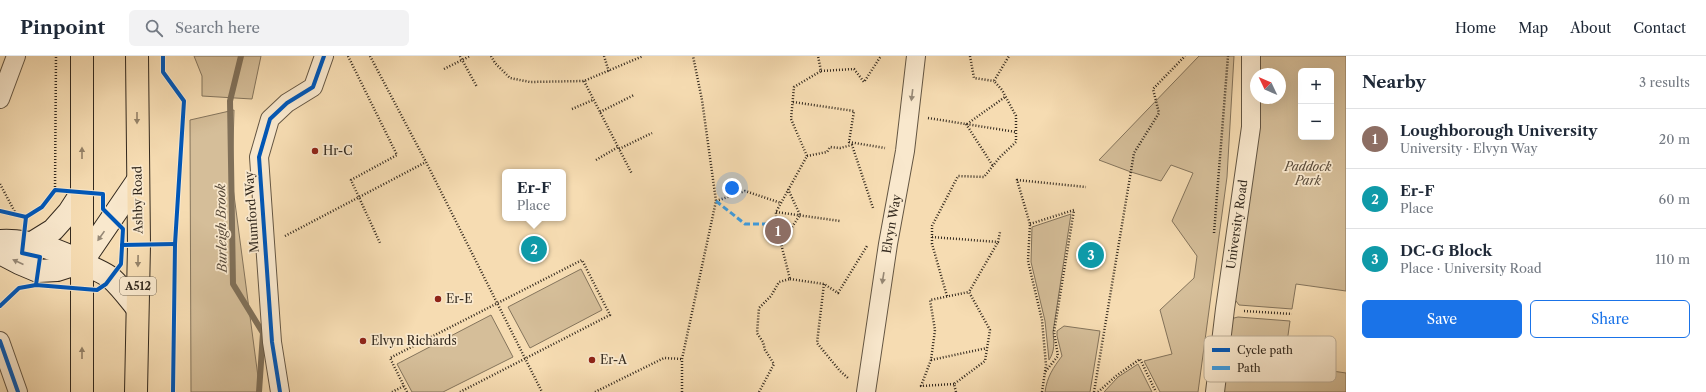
<!DOCTYPE html>
<meta charset="utf-8">
<style>
:root{--surface:#fff;--page:#f2f2f3;--text:#1f2937;--muted:#747a83;--line:#e0e1e3;--accent:#1a73e8}
body{margin:0;font-family:"Libre Caslon Text",serif;background:var(--page);color:var(--text)}
.controls{position:absolute;right:12px;top:12px;display:grid;overflow:hidden;border-radius:6px;box-shadow:0 4px 16px #0002}
.controls button{width:36px;height:36px;display:grid;place-items:center;padding:0;border:0;border-bottom:1px solid var(--line);background:var(--surface);color:var(--text);font:20px sans-serif}
.compass{position:absolute;left:1250px;top:12px;width:36px;height:36px;border-radius:50%;background:var(--surface);box-shadow:0 4px 16px #0002;rotate:314deg}
.you{position:absolute;left:732px;top:132px;width:14px;height:14px;margin:-10px;border:3px solid #fff;border-radius:50%;background:#1a73e8;box-shadow:0 0 0 6px #1a73e833}
.badge{display:grid;place-items:center;width:26px;height:26px;border-radius:50%;background:var(--accent);color:#fff;font-size:13px;font-weight:700}
.pin{position:absolute;translate:-50% -50%;border:2px solid #fff;box-shadow:0 1px 4px #0006}
.popup{position:absolute;left:502px;top:113px;width:64px;height:52px;box-sizing:border-box;display:grid;place-content:center;border-radius:6px;background:var(--surface);filter:drop-shadow(0 1px 3px #0005);font-size:13px;white-space:nowrap;color:var(--muted)}
.popup b{font-size:15px;color:var(--text)}
.popup::after{content:'';position:absolute;left:50%;top:100%;margin-left:-8px;border:8px solid transparent;border-top-color:var(--surface)}
.list{margin:0;padding:0;list-style:none}
h2{display:flex;justify-content:space-between;align-items:center;height:52px;margin:0;padding:0 16px;font-size:17px}
h2 small{font-size:13px;font-weight:400;color:var(--muted)}
.list li{display:grid;grid-template-columns:26px 1fr auto;gap:12px;align-items:center;box-sizing:border-box;height:60px;padding:0 16px;border-top:1px solid var(--line)}
.list b{display:block;font-size:15px;white-space:nowrap}
.list p{margin:0;font-size:13px;white-space:nowrap;color:var(--muted)}
.list em{font-size:13px;font-style:normal;color:var(--muted)}
.actions{display:flex;gap:8px;padding:12px 16px}
.actions a{flex:1;padding:9px 0;border:1px solid var(--accent);border-radius:6px;text-align:center;font-size:14px;color:var(--accent)}
.actions .main{background:var(--accent);color:#fff}
.icon{flex:none;width:22px;height:22px;fill:none;stroke:currentColor;stroke-width:2;stroke-linecap:round;stroke-linejoin:round}
.map{position:relative;flex:none;width:1346px;height:336px;overflow:hidden}
header{display:flex;align-items:center;gap:24px;box-sizing:border-box;height:56px;padding:0 20px;background:var(--surface);border-bottom:1px solid var(--line)}
header strong{font-size:19px}
nav{display:flex;gap:22px;margin-inline-start:auto;font-size:14px}
.search{width:280px;height:36px;background:var(--page);display:flex;align-items:center;gap:10px;box-sizing:border-box;padding:0 14px;border-radius:6px;color:var(--muted);font-size:15px}
main{display:flex}
aside{flex:1;background:var(--surface)}
.map>svg:first-child{display:block}
</style>
<header>
<strong>Pinpoint</strong>
<div class="search"><svg class="icon" aria-label="search" viewBox="0 0 24 24"><circle cx="10" cy="10" r="6"/><path d="M15 15l6 6"/></svg>Search here</div>
<nav><a>Home</a><a>Map</a><a>About</a><a>Contact</a></nav>
</header>
<main>
<div class="map">
<svg width="1346" height="336" viewBox="0 0 1346 336">
<rect width="100%" height="100%" fill="#f6dcb2"/>
<filter id="stains"><feTurbulence type="fractalNoise" baseFrequency=".005" numOctaves="4"/><feColorMatrix values="0 0 0 0 .2 0 0 0 0 .09 0 0 0 0 .02 0 0 0 .5 -.17"/></filter>
<radialGradient id="worn" r=".72"><stop offset=".6" stop-color="#630" stop-opacity="0"/><stop offset="1" stop-color="#630" stop-opacity=".3"/></radialGradient>
<g fill="#d5be99" stroke="#84745c" fill-rule="evenodd">
<path d="M194,0H261L252,43L202,40V20Z"/>
<path d="M1199,0H1234L1227,121L1198,336H1160L1144,305L1172,298L1160,254L1194,222L1197,200L1172,165L1193,117L1171,109L1161,125L1131,116L1099,104Z"/>
<path d="M1260,0H1346V235L1296,228L1292,253L1239,249L1233,241L1257,42H1280V18H1258ZM1301,15H1331V81H1301Z"/>
<path d="M234,54L232,124L260,336H191L190,64Z"/>
<path d="M1071,158L1053,276C1054,287 1055,295 1049,304L1045,265L1031,206L1032,171Z"/>
<path d="M581,213L602,254L530,292L508,251Z"/>
<path d="M491,259L513,301L443,336H412L397,308Z"/>
<path d="M1238,261L1290,265L1284,308L1346,317V336H1223L1231,266L1234,262Z"/>
<path d="M1064,270L1100,275L1090,336H1045C1047,321 1053,312 1062,300L1057,280V275Z"/>
<path d="M1138,308L1152,336H1104L1118,321Z"/>
</g>
<g fill="none" stroke-linecap="round" stroke-linejoin="round">
<path stroke="#807059" stroke-width="6" d="M241,0L230,45L233,228L263,277L259,336"/>
<g stroke="#645643" stroke-width="20">
<g id="street">
<path d="M0,43L16,0"/>
<path d="M0,285L18,336"/>
<path d="M280,336L272,286L259,101L270,63L287,47L313,31L324,0"/>
<path id="s1" d="M866,336L888,188L905,95L916,0"/>
<path id="s2" d="M1215,336L1225,253L1251,71V0"/>
</g>
</g>
<g stroke="#33291e" stroke-width="24">
<g id="secondary">
<path d="M0,185C33,183 65,196 93,212C99,215 106,218 111,222C121,231 129,242 137,252"/>
<path d="M32,187L53,174L69,156L82,136"/>
<path d="M0,197L19,207L38,215L57,214L82,206L138,124"/>
</g>
</g>
<g stroke="#33291e" stroke-width="24">
<g id="primary">
<path d="M82,336V0"/>
<path d="M136,336L139,189L137,0"/>
</g>
</g>
<g stroke="#33291e" stroke-width="2.5" stroke-dasharray="1 2" stroke-linecap="butt">
<path d="M348,0L397,99L351,124L380,187"/>
<path d="M370,0L426,106L542,336"/>
<path d="M460,0L477,31"/>
<path d="M491,0L495,7L510,22L530,26L584,25L643,0"/>
<path d="M604,0L609,16"/>
<path d="M970,0L974,22L994,25"/>
<path d="M444,13L470,0"/>
<path d="M821,15L854,13L864,26L881,0"/>
<path d="M584,25L632,118"/>
<path d="M793,46L854,55L849,86L885,92"/>
<path d="M572,53L593,44"/>
<path d="M600,56L634,39"/>
<path d="M928,62L1016,76"/>
<path d="M966,68L993,110"/>
<path d="M967,68L1005,41"/>
<path d="M619,93L652,77"/>
<path d="M807,100L827,96L830,91L840,92L852,89L873,152"/>
<path d="M596,104L618,91"/>
<path d="M0,128L16,158"/>
<path d="M55,134L56,0"/>
<path d="M716,145L745,135L781,147"/>
<path d="M46,146L53,137"/>
<path d="M0,155L26,161L42,151"/>
<path d="M776,156L840,165"/>
<path d="M1030,168L1074,154L1054,276L1058,300L1045,316"/>
<path d="M1214,177L1228,0"/>
<path d="M285,180L426,106"/>
<path d="M932,181L998,186L1000,176"/>
<path d="M782,186L800,159L788,133"/>
<path d="M160,188H175"/>
<path d="M790,223L824,228L838,237L867,190"/>
<path d="M824,228L817,287L840,315L848,322"/>
<path d="M947,240L932,188V170L958,120L984,121L1000,101L1016,86V60L1002,34L994,25L1009,0"/>
<path d="M0,250L19,232H21"/>
<path d="M1244,255L1292,258"/>
<path d="M931,304L987,292"/>
<path d="M954,328L921,330L931,304L935,274L930,244L969,236"/>
<path d="M392,336L404,330"/>
<path d="M407,336L390,302L582,204L610,259L460,336"/>
<path d="M595,336L664,302L682,303"/>
<path d="M682,336V303L716,145L702,44L693,0"/>
<path d="M759,336L774,308L765,294L763,286L757,277L759,252L771,240L779,226L790,223L776,168V156L807,100L791,63L794,31L821,15L818,0"/>
<path d="M956,336L954,328L985,305L990,274L969,236L998,186"/>
<path d="M1042,336L1046,309L1042,264L1028,205L1030,168L1017,124L1086,131"/>
<path d="M1094,336L1134,97L1159,57L1153,33L1185,0"/>
<path d="M1098,336L1116,320L1140,303L1156,336"/>
</g>
<use href="#street" stroke="#f9e8cd" stroke-width="18"/>
<use href="#secondary" stroke="#f9e8cd" stroke-width="22"/>
<use href="#primary" stroke="#f6dcb2" stroke-width="22"/>
<path stroke="#3e9ce0" stroke-width="3" stroke-dasharray="6 3" stroke-linecap="butt" d="M716,145L745,168H776"/>
<g stroke="#f9e8cd" stroke-width="6">
<g id="cycleway">
<path d="M163,0V16L184,45L175,188L173,336"/>
<path d="M0,155L26,161L42,151L55,134L103,138V153L123,173L121,208L106,228L97,234L36,229L19,232L0,250"/>
<path d="M26,161L22,197L40,201L36,229"/>
<path d="M122,189L175,188"/>
<path d="M0,285L18,336"/>
<path d="M280,336L272,286L259,101L270,63L287,47L313,31L324,0"/>
</g>
</g>
<use href="#cycleway" stroke="#0057b8" stroke-width="4"/>
</g>
<defs><path id="oneway-solid" d="M-6-.8H1V-3.2L6.5 0L1 3.2V.8H-6Z"/></defs>
<g fill="#968876">
<use href="#oneway-solid" transform="translate(912 39) rotate(97)"/>
<use href="#oneway-solid" transform="translate(101 180) rotate(125)"/>
<use href="#oneway-solid" transform="translate(18 206) rotate(-156)"/>
<use href="#oneway-solid" transform="translate(883 222) rotate(99)"/>
</g>
<g fill="#948268">
<use href="#oneway-solid" transform="translate(137 62) rotate(90)"/>
<use href="#oneway-solid" transform="translate(82 97) rotate(-90)"/>
<use href="#oneway-solid" transform="translate(138 205) rotate(91)"/>
<use href="#oneway-solid" transform="translate(82 297) rotate(-90)"/>
</g>
<g fill="#8f2418" stroke="#f9e8cd" stroke-width="1.5">
<circle cx="315" cy="95" r="4"/>
<circle cx="438" cy="243" r="4"/>
<circle cx="363" cy="285" r="4"/>
<circle cx="592" cy="304" r="4"/>
</g>
<g text-anchor="middle" stroke-width="3.5" stroke-linejoin="round" paint-order="stroke">
<rect fill="#f9e8cd" stroke="#6e6252" stroke-width="1" x="120" y="221" width="36" height="18" rx="3"/>
<g font-size="11" font-weight="bold" fill="#33291e">
<text x="138" y="234">A512</text>
</g>
<g font-size="12" fill="#33291e" stroke="#f9e8cd" text-anchor="start">
<text x="323" y="99">Hr-C</text>
<text x="446" y="247">Er-E</text>
<text x="371" y="289">Elvyn Richards</text>
<text x="600" y="308">Er-A</text>
</g>
<g font-size="12" font-style="italic" fill="#5c4e3d" stroke="#f9e8cd">
<text x="1308" y="115">Paddock<tspan x="1308" dy="14">Park</tspan></text>
</g>
<g font-size="12" fill="#33291e" stroke="#f9e8cd">
<text transform="translate(138 144) rotate(-91)" y="4">Ashby Road</text>
<text transform="translate(252 156) rotate(-94)" y="4">Mumford Way</text>
<text dy="4" stroke="none"><textPath href="#s1" startOffset="170">Elvyn Way</textPath></text>
<text dy="4" stroke="none"><textPath href="#s2" startOffset="169">University Road</textPath></text>
</g>
<g font-size="13" font-style="italic" fill="#5a4c3b" stroke="#f9e8cd">
<text transform="translate(221 172) rotate(-91)" y="5">Burleigh Brook</text>
</g>
</g>
<rect x="1204" y="280" width="132" height="46" rx="6" fill="#f9e8cd" stroke="#beaf98" stroke-width="1"/>
<rect x="1212" y="292" width="18" height="4" fill="#0057b8"/>
<rect x="1212" y="310" width="18" height="4" fill="#3e9ce0"/>
<g font-size="11" fill="#33291e">
<text x="1237" y="298">Cycle path</text>
<text x="1237" y="316">Path</text>
</g>
<rect width="100%" height="100%" filter="url(#stains)"/>
<rect width="100%" height="100%" fill="url(#worn)"/>
</svg>
<div class="controls">
<button>+</button>
<button>−</button>
</div>
<svg class="compass" viewBox="-18 -18 36 36"><path d="M0-13l5 13h-10z" fill="#e53935"/><path d="M0 13l5-13h-10z" fill="#747a83"/></svg>
<div class="you"></div>
<div class="pin badge" style="left:778px;top:175px;background:#8d6e63">1</div>
<div class="pin badge" style="left:534px;top:193px;background:#0f9aa8">2</div>
<div class="popup"><b>Er-F</b>Place</div>
<div class="pin badge" style="left:1091px;top:199px;background:#0f9aa8">3</div>
</div>
<aside>
<h2>Nearby<small>3 results</small></h2>
<ul class="list">
<li><span class="badge" style="background:#8d6e63">1</span><div><b>Loughborough University</b><p>University · Elvyn Way</p></div><em>20 m</em></li>
<li><span class="badge" style="background:#0f9aa8">2</span><div><b>Er-F</b><p>Place</p></div><em>60 m</em></li>
<li><span class="badge" style="background:#0f9aa8">3</span><div><b>DC-G Block</b><p>Place · University Road</p></div><em>110 m</em></li>
</ul>
<div class="actions"><a class="main">Save</a><a>Share</a></div>
</aside>
</main>
